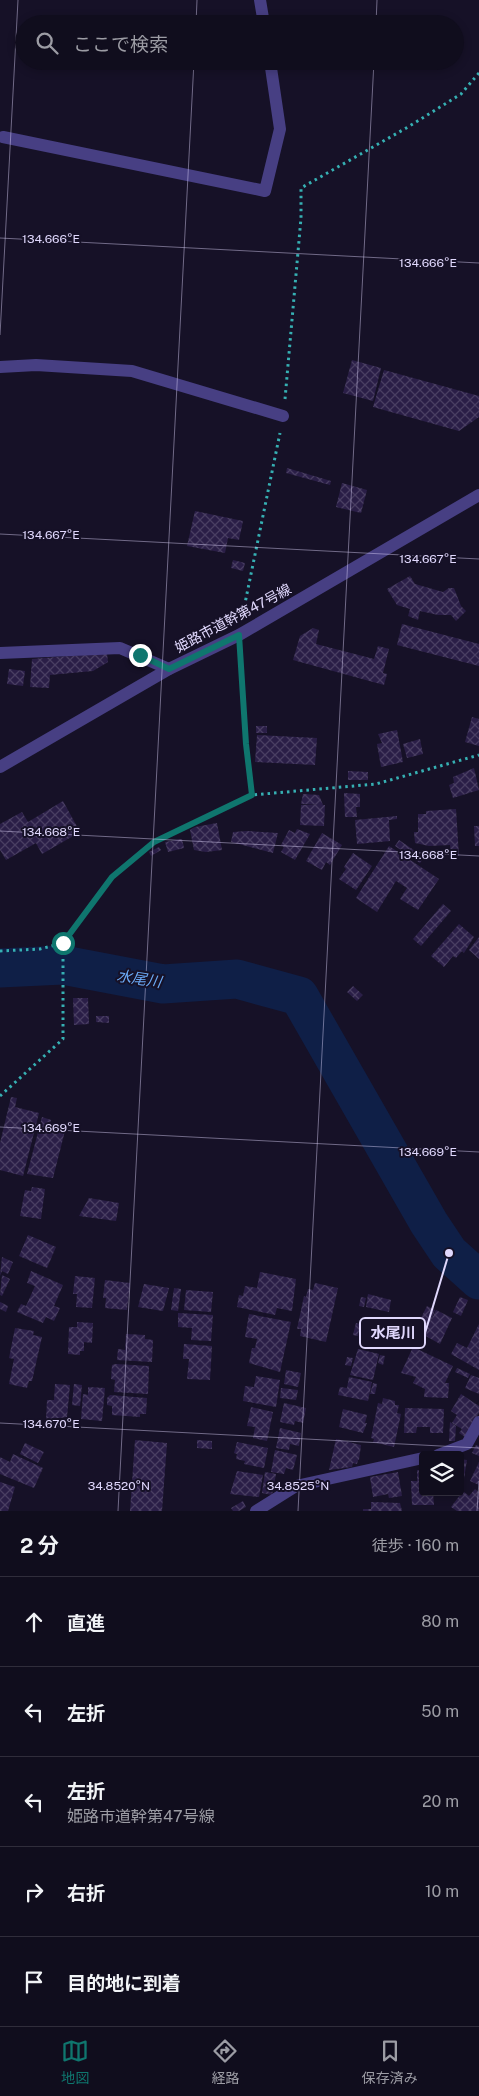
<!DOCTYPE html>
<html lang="ja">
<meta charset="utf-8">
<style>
:root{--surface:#100d1d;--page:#191626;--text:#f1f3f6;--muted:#9c9ca4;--line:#302d3b;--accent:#0f766e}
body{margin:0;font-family:"Public Sans","Noto Sans JP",sans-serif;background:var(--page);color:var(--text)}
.controls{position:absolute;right:15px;bottom:15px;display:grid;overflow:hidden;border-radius:5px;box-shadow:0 2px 8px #0003}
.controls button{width:45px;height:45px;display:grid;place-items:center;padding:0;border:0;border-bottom:1px solid var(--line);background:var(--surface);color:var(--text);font:25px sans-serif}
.stop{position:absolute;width:15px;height:15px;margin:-11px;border:4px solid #0f766e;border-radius:50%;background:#fff}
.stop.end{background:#0f766e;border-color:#fff;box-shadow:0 1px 5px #0008}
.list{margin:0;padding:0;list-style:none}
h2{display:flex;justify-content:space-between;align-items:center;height:65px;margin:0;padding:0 20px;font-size:21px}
h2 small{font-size:16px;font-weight:400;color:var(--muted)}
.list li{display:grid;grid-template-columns:32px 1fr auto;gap:15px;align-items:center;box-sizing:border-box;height:90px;padding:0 20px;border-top:1px solid var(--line)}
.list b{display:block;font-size:19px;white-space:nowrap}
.list p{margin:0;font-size:16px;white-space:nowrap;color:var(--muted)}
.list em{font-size:16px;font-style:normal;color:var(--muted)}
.icon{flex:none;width:28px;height:28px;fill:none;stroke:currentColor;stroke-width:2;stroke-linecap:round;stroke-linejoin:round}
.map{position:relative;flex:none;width:479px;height:1511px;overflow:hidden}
.search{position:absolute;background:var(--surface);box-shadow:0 2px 8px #0003;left:15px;right:15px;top:15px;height:55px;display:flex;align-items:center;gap:12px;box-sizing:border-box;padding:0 18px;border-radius:28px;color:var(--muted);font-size:19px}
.sheet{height:515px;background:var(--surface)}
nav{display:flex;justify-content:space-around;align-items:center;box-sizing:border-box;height:70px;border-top:1px solid var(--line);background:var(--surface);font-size:14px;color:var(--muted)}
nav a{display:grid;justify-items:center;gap:2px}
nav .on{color:var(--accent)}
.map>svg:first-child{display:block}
</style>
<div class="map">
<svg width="479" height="1511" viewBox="0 0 479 1511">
<defs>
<pattern id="building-cross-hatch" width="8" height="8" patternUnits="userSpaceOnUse" patternTransform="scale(1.25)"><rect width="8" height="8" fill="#2a1e47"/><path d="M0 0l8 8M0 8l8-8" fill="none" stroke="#493e62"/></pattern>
</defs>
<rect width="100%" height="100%" fill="#161127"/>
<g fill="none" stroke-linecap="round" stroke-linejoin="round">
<path stroke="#0f1f47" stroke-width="39" d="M0,968L63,965L163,984L237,979L299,996L429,1223L449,1253L479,1280"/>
</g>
<g fill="url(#building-cross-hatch)">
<path d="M352,360L381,368L373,401L343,393Z"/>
<path d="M384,370L479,396V417L459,431L373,407Z"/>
<path d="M287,468L331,481L330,485L286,473Z"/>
<path d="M342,483L367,490L361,513L336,507Z"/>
<path d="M195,511L243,521L239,540L228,538L225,553L187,546Z"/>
<path d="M233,560L245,563L243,571L231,568Z"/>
<path d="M410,576L415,584L443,592L449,588H454L461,606L466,611L456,621L451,615H438L420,611L418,620L408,616L410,609L397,605L387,589Z"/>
<path d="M402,624L479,644V666L397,645Z"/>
<path d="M313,628L319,630L316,644L374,659L378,646L389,649L383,673L387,674L384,685L293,660L300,636Z"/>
<path d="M107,653L108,662L93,671L50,675L49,688L30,687L32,659Z"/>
<path d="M9,669L25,671L23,686L7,684Z"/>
<path d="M472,717L479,719V746L465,742Z"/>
<rect x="256" y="726" width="11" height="7"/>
<path d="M397,730L403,762L381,767L377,744L382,743L378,734Z"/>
<path d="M257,735L317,738L315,765L255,762Z"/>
<path d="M420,739L423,754L407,758L403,744Z"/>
<path d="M474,768L479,790L453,798L449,785L454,783L453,777Z"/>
<path d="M348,771L368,772V780H348Z"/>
<path d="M344,793L360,794V807H356L357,817H345Z"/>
<path d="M303,794L319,795L323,805H325L324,826L300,825L301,805H318L301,804Z"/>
<path d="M63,801L80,832L42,854L36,843L6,860L0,850V824L22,812L28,822Z"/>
<path d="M456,809L459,856L451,857L450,845L429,846L415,843L414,832H418V814H426V811Z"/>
<path d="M397,816V819L389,820L390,841L357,844L355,820Z"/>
<path d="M217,823L222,850L206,852L194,850L190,830L195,827Z"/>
<path d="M474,826H479V846H475Z"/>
<path d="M297,829L310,834L295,860L281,852L284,847L281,845L289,830L295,833Z"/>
<path d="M247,831L278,833L273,853L231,842L233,832Z"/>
<path d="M322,833L342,845L330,865L326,862L322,870L306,861Z"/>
<path d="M182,839L184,848L168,852L165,842Z"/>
<path d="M399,840L424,857L420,863L395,846Z"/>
<path d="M389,846L439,879L418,910L400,899L407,888L396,881L377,912L356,898Z"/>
<path d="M159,847L161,850L151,856L149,852Z"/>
<path d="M353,853L372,866L356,890L339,879L346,869L344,867Z"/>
<path d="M443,904L451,911L421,946L413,939Z"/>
<path d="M459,924L474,937L464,953L462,951L456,958L453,956L444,967L431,956Z"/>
<path d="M479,937V959L469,950Z"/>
<path d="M353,986L363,995L357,1001L347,992Z"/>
<path d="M73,998H88L89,1024L74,1025Z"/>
<path d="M96,1016H109V1023L96,1022Z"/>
<path d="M11,1097L17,1098L15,1107L39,1113L23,1176L0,1170V1143Z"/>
<path d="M42,1117L51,1120L50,1123L66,1127L53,1178L27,1174Z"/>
<path d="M32,1187L45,1189L41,1219L20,1216L25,1190L31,1191Z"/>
<path d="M89,1198L119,1203L116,1221L79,1216Z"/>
<path d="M28,1235L56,1247L47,1268L19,1256Z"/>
<path d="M2,1257L13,1262L8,1274L2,1271L0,1276Z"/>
<path d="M31,1271L63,1285L54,1306L60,1308L54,1321L46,1317L43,1323L17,1312L21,1304L26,1306L35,1286L27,1283Z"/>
<path d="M260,1272L296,1279L292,1311L277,1308L275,1315L237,1307L239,1295L243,1296L245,1286L257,1288Z"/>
<path d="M2,1275L10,1279L2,1296L0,1295Z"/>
<path d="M75,1276L95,1278L92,1308L76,1307L77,1294H73Z"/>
<path d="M105,1280L130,1283L127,1310L105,1308L106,1298H103Z"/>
<path d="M315,1283L338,1288L326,1342L300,1336L301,1329H297L304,1296L306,1297L308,1289L313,1290Z"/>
<path d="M144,1284L169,1288L163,1311L138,1307Z"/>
<path d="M174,1288L181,1289L178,1311L171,1310Z"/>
<path d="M186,1290L213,1292L211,1312L184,1310Z"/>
<path d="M368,1294L391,1300L389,1312L366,1307Z"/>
<path d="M361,1297L366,1298L364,1307L359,1306Z"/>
<path d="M460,1297L468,1300L461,1316L453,1312Z"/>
<path d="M0,1302L8,1306L6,1312L0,1309Z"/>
<path d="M427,1306L435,1310L430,1323L436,1310L452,1318L440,1344L415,1330Z"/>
<path d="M178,1313L213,1315L211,1341L191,1340L192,1328L178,1327Z"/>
<path d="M249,1314L291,1322L280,1372L249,1363L252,1348H255L257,1339L245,1337Z"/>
<path d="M362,1320L385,1326L382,1341L359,1335Z"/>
<path d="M77,1322L93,1323L92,1343L84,1342V1351H80V1355L68,1354L69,1327H77Z"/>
<path d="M356,1323L360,1324L358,1336L353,1335Z"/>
<path d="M479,1324V1370L451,1354L457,1343L467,1348Z"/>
<path d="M15,1328L34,1331L33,1335L42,1337L32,1381H29L27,1388L9,1384L14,1359L9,1358Z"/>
<path d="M126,1334L145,1335V1339L153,1340L152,1362L117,1360L118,1349L125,1350Z"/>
<path d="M184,1344L212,1346L210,1380L187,1379L189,1359H183Z"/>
<path d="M413,1347L453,1366L445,1383H449L448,1398L424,1397L425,1389L413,1383L416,1377L401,1373Z"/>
<path d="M358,1349L379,1354L373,1380L350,1375Z"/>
<path d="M380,1355L385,1356L383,1365L378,1363Z"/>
<path d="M347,1357L353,1358L351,1366L345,1365Z"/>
<path d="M116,1364L149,1366L148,1394L114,1392L115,1380L111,1379L112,1365Z"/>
<path d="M457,1368L470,1374L468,1378L455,1372Z"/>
<path d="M286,1370L301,1373L298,1387L284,1384Z"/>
<path d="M471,1375L479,1378V1394L465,1388Z"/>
<path d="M256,1376L280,1380L276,1407L243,1401L245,1386L254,1387Z"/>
<path d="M349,1377L372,1382L368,1401L338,1395L340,1387L347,1388Z"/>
<path d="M373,1383L377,1384L375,1394H370Z"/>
<path d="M55,1384L70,1385L67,1417L46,1420L47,1400H54Z"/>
<path d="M74,1384L82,1385L80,1406L72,1405Z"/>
<path d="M88,1387L105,1388L102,1421L81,1419L83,1394L88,1395Z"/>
<path d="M281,1388L298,1390L296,1400L280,1398Z"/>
<path d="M461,1394L479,1406V1413L465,1437L459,1433L462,1429L452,1423L457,1415L451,1411Z"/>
<path d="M110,1395L147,1398L146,1414H140V1417L112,1415V1406L107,1405V1398Z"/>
<path d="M383,1398L395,1401V1405H399L397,1413L401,1414L394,1447L373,1442L374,1439L371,1438L378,1403L382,1404Z"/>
<path d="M284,1403L306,1408L303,1423L295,1421L294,1425L280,1422Z"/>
<path d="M251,1407L273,1412L267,1441L253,1438L255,1427L247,1426Z"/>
<path d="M405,1408L444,1409L443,1433H430V1427H417L416,1433H404Z"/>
<path d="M343,1409L367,1415L365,1423H367L363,1433L339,1427Z"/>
<path d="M450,1422L456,1426L455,1441H449Z"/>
<path d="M280,1428L301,1433L299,1446L290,1444L289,1450L276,1448Z"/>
<path d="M336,1439L361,1445L359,1460H358L357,1464L353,1463L352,1467L329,1470Z"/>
<path d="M135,1440L167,1443L162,1511H130Z"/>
<path d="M197,1440L212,1441V1449L197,1448Z"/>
<path d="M237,1442L268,1448L264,1468L244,1464L245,1461L236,1459L237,1454L234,1453Z"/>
<path d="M25,1443L44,1452L38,1463L20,1454Z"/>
<path d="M476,1445L479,1446V1456L472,1453Z"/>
<path d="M275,1450L297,1455L293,1470L286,1468L284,1474L271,1472Z"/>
<path d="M13,1454L43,1468L34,1488L0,1474V1457L10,1462Z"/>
<path d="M460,1459L467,1460L463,1485H460Z"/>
<path d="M479,1462V1485L470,1481Z"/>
<path d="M417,1470H423V1492H433L434,1505H412L411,1481H417Z"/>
<path d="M237,1471L263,1475L259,1497L230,1494Z"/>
<path d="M265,1472L276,1474L272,1495L262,1493Z"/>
<path d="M398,1472L402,1496L389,1498L388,1494L373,1497L370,1477Z"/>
<path d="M0,1482L15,1487L8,1511H0Z"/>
<path d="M475,1489L479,1492V1511H457L451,1507L463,1491L469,1496Z"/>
<path d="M243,1501L246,1507L239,1511H233L231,1508Z"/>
<path d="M371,1502L400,1503L402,1511H363V1509H371Z"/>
</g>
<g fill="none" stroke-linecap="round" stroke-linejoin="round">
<g stroke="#36b0b3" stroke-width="3" stroke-dasharray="2.5 4" stroke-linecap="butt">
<path d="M285,399L301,218V188L408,127L461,94L479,73"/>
<path d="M243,613L280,433"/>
<path d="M240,654L246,744L252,795"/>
<path d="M0,951L40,949L63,943"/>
<path d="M0,1096L63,1039V943L112,877L155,842L252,795L376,784L479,755"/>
</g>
<g stroke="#473f83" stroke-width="12">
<path d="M260,0L264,24"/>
<path d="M3,137L265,191L280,129L270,61"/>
<path d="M0,367L36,365L132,371L283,416"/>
<path d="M0,653L120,648L169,669"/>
<path d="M438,1455L467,1444L479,1422"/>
<path d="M256,1511L296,1486L423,1458"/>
</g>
<path stroke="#473f83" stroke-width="12" d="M0,767L169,669L239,635L479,495"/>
</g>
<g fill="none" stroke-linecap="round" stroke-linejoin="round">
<path stroke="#0f766e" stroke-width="6" d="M63,943L112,877L154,842L252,795L246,744L239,635L169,669L140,655"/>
</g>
<path fill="none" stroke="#e0d8fd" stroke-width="1" stroke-opacity="0.45" d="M196,24L197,0M376,24L377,0M0,238L479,263M0,335L18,0M0,534L479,559M0,831L479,856M0,1127L479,1152M0,1423L479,1448M118,1511L194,61M298,1511L374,61M477,1511L479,1481"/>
<g text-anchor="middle" stroke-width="4" stroke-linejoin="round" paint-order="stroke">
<g font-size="14" fill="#e0d8fd" stroke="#161127">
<text transform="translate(233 618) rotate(-28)" y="5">姫路市道幹第47号線</text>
</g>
<g font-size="15" font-style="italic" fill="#6cabf7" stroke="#161127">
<text transform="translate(139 979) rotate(9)" y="5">水尾川</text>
</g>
</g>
<g font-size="12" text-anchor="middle" fill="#e0d8fd" stroke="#161127" stroke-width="4" stroke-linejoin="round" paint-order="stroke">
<text x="51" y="243">134.666°E</text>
<text x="428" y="267">134.666°E</text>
<text x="51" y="539">134.667°E</text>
<text x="428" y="563">134.667°E</text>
<text x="51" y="836">134.668°E</text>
<text x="428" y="859">134.668°E</text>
<text x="51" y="1132">134.669°E</text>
<text x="428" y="1156">134.669°E</text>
<text x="51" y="1428">134.670°E</text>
<text x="119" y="1490">34.8520°N</text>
<text x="298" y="1490">34.8525°N</text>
</g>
<path fill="none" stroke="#e0d8fd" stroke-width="2" d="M449 1253L425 1333"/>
<circle fill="#e0d8fd" stroke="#161127" stroke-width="2" cx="449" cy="1253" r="5"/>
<rect fill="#161127" stroke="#e0d8fd" stroke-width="2" x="360" y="1318" width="65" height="30" rx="5"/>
<g font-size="15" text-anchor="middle" font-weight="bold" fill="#e0d8fd">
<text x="393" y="1338">水尾川</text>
</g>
</svg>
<div class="controls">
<button><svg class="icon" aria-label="layers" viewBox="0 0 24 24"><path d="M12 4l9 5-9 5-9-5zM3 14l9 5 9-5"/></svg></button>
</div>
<div class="stop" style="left:63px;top:943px"></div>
<div class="stop end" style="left:140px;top:655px"></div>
<div class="search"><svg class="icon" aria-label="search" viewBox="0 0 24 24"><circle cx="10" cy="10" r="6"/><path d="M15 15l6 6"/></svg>ここで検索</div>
</div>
<section class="sheet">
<h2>2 分<small>徒歩 · 160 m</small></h2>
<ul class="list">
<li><svg class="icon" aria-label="ahead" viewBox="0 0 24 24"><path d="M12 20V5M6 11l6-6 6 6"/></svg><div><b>直進</b></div><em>80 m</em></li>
<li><svg class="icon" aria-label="left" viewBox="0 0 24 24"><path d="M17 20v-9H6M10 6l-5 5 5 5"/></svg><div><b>左折</b></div><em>50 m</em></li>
<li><svg class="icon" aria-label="left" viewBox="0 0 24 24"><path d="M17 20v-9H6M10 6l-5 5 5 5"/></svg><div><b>左折</b><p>姫路市道幹第47号線</p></div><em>20 m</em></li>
<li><svg class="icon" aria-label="right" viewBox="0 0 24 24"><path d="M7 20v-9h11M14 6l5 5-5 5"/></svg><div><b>右折</b></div><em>10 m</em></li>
<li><svg class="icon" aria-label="arrive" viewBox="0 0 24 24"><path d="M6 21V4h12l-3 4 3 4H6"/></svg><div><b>目的地に到着</b></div></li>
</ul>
</section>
<nav>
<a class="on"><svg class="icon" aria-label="map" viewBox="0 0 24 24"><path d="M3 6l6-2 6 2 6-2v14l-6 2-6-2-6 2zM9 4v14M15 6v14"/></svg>地図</a>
<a><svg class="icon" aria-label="directions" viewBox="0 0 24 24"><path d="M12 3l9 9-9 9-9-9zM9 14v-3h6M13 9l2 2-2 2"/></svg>経路</a>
<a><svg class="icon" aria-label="saved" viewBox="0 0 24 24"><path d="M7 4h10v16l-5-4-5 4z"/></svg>保存済み</a>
</nav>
